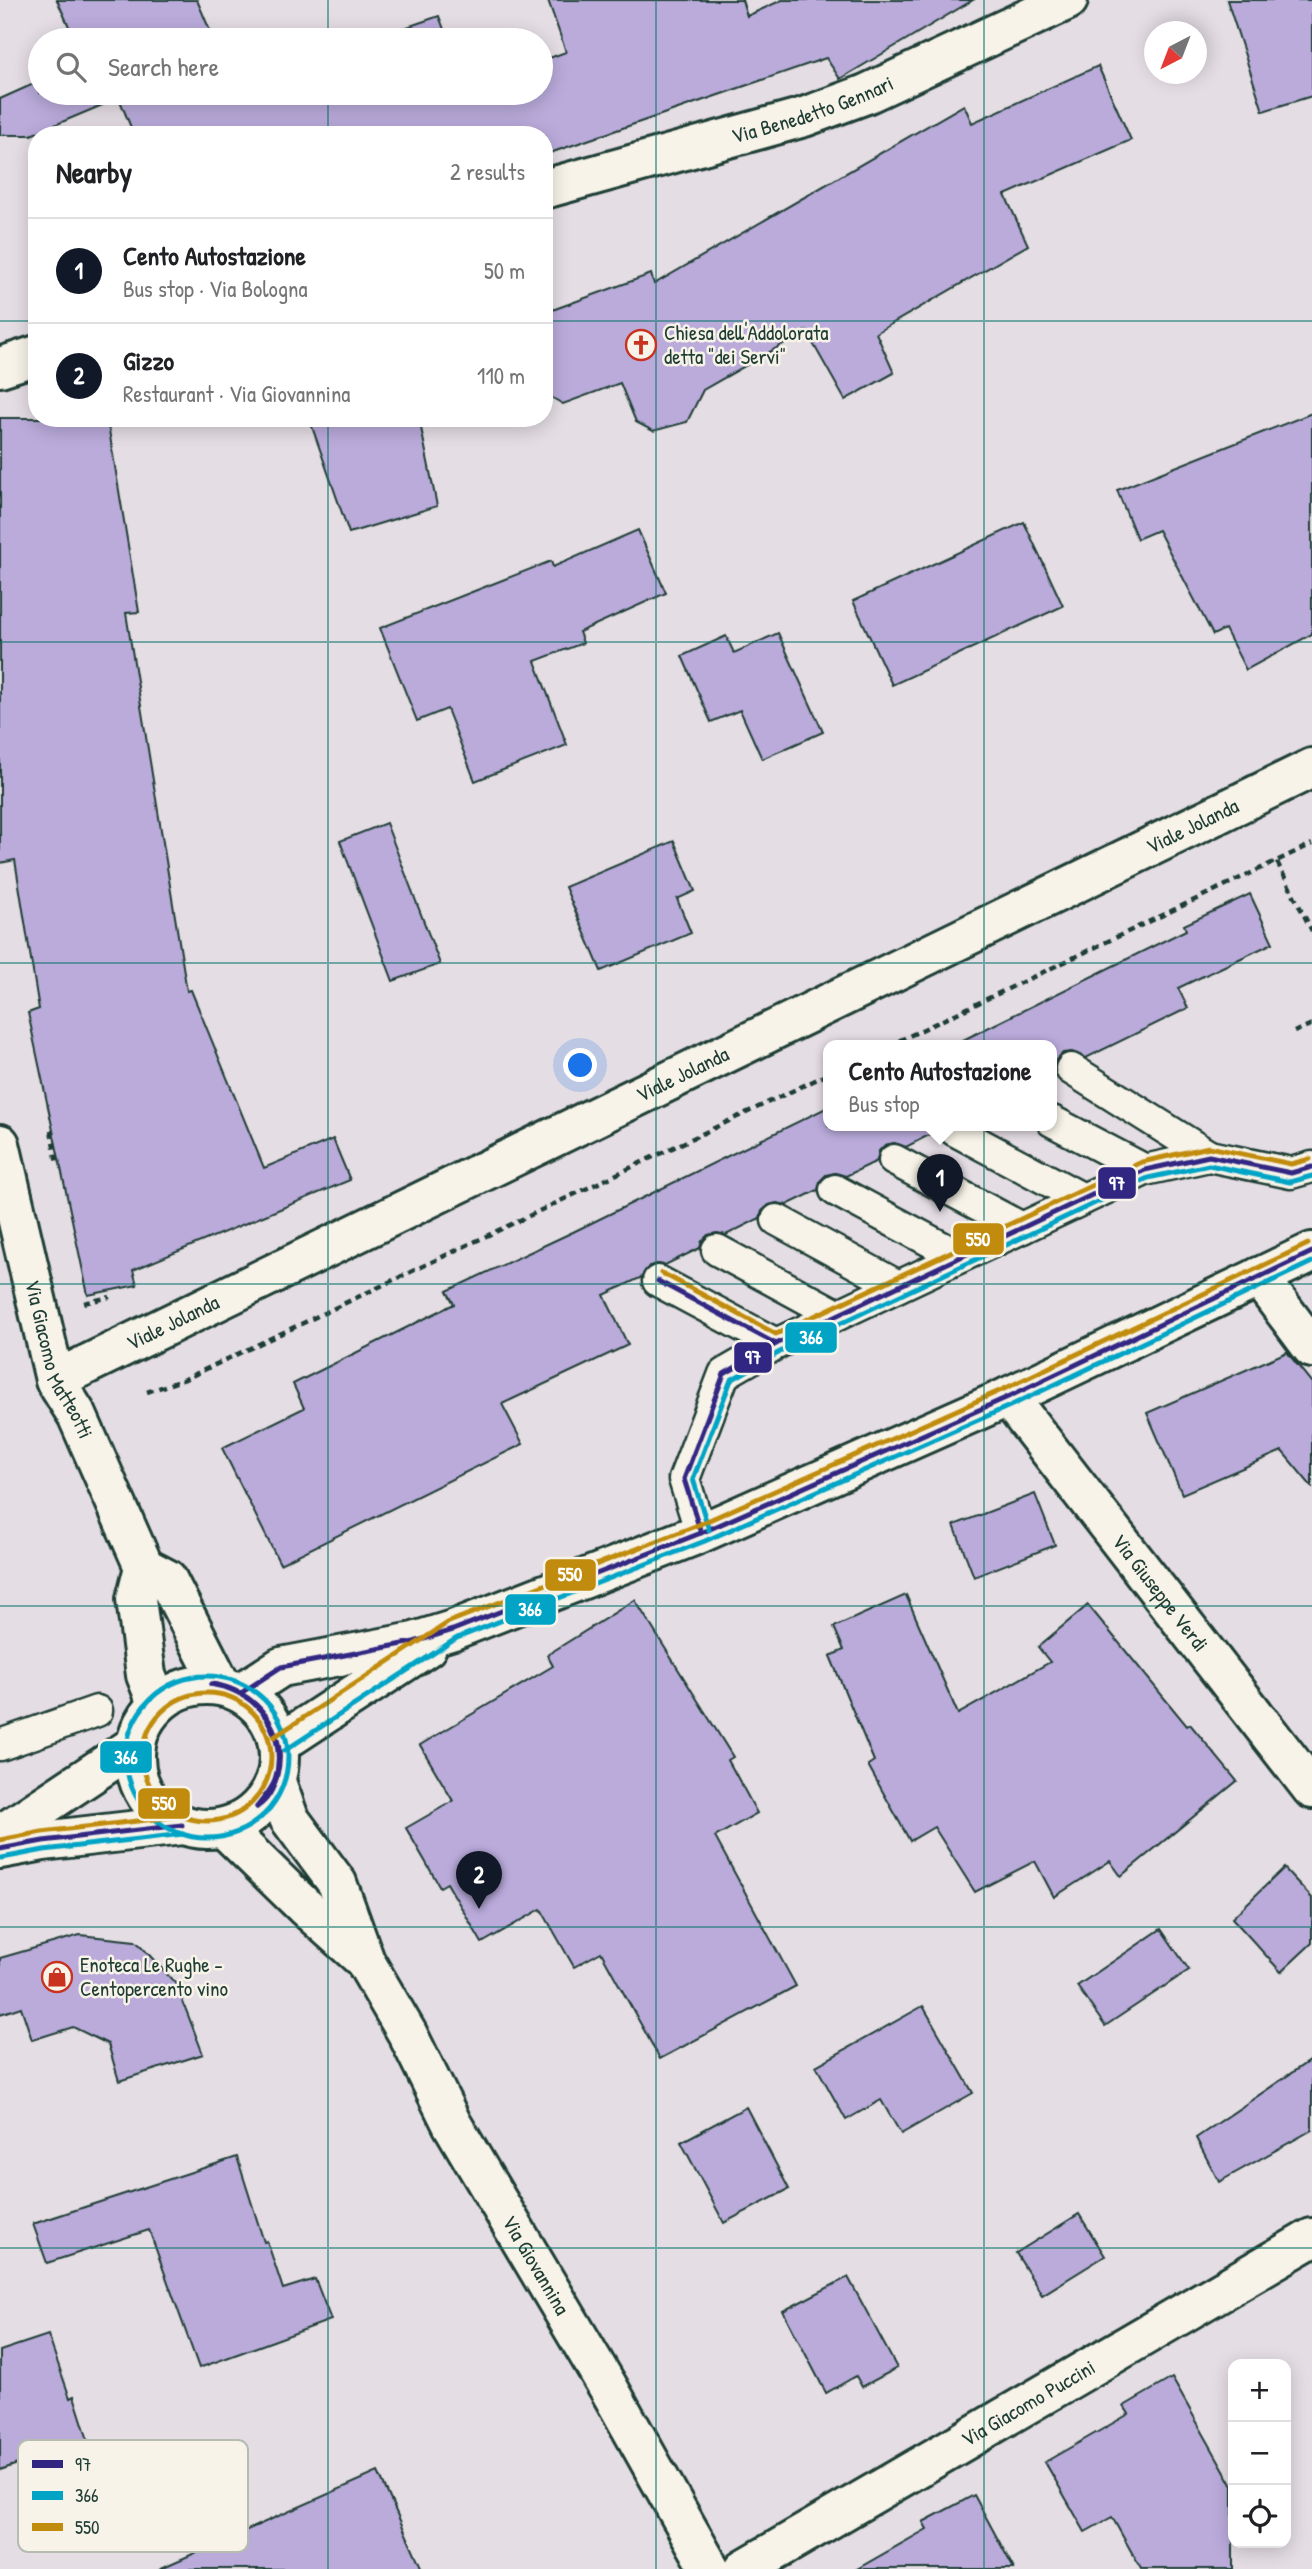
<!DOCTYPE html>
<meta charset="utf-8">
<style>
:root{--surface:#fff;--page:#f6f6f6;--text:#202124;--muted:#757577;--line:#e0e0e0;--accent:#111827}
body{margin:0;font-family:"Patrick Hand",sans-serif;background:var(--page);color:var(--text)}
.controls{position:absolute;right:21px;bottom:21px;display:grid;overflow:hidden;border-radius:14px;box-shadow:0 4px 18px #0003}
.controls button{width:63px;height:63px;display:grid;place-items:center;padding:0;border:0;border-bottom:2px solid var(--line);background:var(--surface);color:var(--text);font:35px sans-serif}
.compass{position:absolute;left:1144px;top:21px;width:63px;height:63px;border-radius:50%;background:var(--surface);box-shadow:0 4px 18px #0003;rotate:222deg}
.you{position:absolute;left:581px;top:1066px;width:24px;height:24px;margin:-18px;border:5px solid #fff;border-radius:50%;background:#1a73e8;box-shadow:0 0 0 10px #1a73e833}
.badge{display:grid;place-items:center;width:46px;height:46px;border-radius:50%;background:var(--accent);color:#fff;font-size:23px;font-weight:700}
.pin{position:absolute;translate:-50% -58px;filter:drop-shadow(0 2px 4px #0008)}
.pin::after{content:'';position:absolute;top:37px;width:24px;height:21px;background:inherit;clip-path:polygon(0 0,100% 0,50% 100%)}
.popup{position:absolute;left:823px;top:1040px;width:234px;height:91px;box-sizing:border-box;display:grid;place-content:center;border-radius:14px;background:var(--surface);filter:drop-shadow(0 2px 5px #0005);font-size:23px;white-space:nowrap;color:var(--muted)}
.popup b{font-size:26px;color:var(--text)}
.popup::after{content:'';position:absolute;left:50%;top:100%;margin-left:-14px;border:14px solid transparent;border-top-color:var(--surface)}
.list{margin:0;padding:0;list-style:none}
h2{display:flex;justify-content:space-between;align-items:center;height:91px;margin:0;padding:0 28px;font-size:30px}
h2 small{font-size:23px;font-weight:400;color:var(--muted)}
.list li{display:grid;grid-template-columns:46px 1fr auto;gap:21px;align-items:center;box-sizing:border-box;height:105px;padding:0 28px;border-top:2px solid var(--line)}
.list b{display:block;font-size:26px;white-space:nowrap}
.list p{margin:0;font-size:23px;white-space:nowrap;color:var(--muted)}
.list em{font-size:23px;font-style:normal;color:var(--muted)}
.icon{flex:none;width:38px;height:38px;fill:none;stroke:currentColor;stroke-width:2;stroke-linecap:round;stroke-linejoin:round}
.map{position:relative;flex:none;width:1312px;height:2569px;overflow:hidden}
.search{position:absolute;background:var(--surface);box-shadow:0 4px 18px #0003;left:28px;top:28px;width:525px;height:77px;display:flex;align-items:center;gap:18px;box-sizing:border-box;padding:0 24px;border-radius:38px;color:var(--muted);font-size:26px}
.panel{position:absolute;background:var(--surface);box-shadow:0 4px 18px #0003;left:28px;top:126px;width:525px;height:301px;border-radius:28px}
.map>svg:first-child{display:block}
</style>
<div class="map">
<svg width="1312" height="2569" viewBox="0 0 1312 2569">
<rect width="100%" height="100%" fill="#e5dde4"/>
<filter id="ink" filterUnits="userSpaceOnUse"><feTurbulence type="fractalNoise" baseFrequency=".0143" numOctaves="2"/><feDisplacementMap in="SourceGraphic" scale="14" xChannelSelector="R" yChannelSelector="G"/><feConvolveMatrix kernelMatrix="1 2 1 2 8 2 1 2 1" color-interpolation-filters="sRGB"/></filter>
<g filter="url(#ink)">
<g fill="#baabdb" stroke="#1f3d34" stroke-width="2">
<path d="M57,0H197L214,40H75Z"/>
<path d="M548,0H742L747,16L782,0H973L840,79L826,58L544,155V135H134L119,98L31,135H0V99L40,81V93H541V61L566,52Z"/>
<path d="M1227,0H1312V96L1263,111Z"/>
<path d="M439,16L448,40H375V38Z"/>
<path d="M1098,66L1131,140L1005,195L1028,245L876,333L894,373L845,400L806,331L703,390L687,422L653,431L636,422L620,383L563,404L544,393V313L651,274L654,284L964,105L972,123Z"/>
<path d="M1312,413V634L1246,670L1225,629L1213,635L1158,530L1137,539L1117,490Z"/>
<path d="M0,418H107L139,612L126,613L187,991L191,990L264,1168L333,1139L350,1180L133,1270L137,1285L88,1295L28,1013L39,1009L15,860L0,863Z"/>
<path d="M309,418H419L437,506L349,533Z"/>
<path d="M1024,522L1063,606L892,685L853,601Z"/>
<path d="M638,530L666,593L579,632L583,643L535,661L567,745L475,781L447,709L417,721L380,628L551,561L553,567Z"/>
<path d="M778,633L823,732L762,759L740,710L711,722L682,656L726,636L734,653Z"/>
<path d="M386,823L440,964L393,981L340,841Z"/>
<path d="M674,841L695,891L677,899L691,933L601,971L565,887Z"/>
<path d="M1250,894L1273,943L1178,988L1188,1008L1086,1058L1072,1052L1063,1053L1056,1060L1055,1073L1052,1075V1046H951L1186,930L1184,925Z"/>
<path d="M828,1107V1126H937V1131L906,1147L894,1143L885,1145L879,1151L877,1161L846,1176L835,1173L826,1175L820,1181L818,1190L787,1205L777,1203L769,1205L762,1211L760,1218L726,1235L717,1233L708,1235L702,1241L700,1248L665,1265L657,1264L649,1266L642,1277L604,1295L628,1345L502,1404L523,1444L280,1564L222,1448L304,1408L293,1384L454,1304L447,1291L573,1232Z"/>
<path d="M1287,1352L1312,1383V1487L1282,1451L1182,1494L1147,1413Z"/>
<path d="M1035,1494L1055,1545L974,1577L954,1525Z"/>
<path d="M906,1595L958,1714L1050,1662L1038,1647L1088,1605L1187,1726L1190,1724L1237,1781L1121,1876L1110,1861L1054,1897L1035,1861L975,1892L934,1827L910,1841L868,1765L874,1761L830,1656L844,1650L834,1627Z"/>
<path d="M635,1600L733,1757L728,1760L757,1813L715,1837L796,1986L660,2059L601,1952L574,1967L541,1909L482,1943L447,1883L440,1887L406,1828L453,1801L420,1745L553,1666L547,1655Z"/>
<path d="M1284,1868L1312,1898V1943L1281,1972L1232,1918Z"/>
<path d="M1161,1929L1189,1970L1105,2026L1077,1986Z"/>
<path d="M80,1935L135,1941L141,1946L176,1984L203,2054L119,2081L108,2044L73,2027L32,2040L21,2007L0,2014V1958Z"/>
<path d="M923,2006L973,2093L901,2134L881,2100L846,2120L816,2066Z"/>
<path d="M1312,2059V2130L1219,2182L1196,2138Z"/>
<path d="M746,2107L789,2189L724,2223L681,2142Z"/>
<path d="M237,2157L264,2242L267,2241L283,2289L315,2279L331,2320L199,2368L149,2230L47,2263L33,2224Z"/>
<path d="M1079,2214L1105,2256L1042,2295L1016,2253Z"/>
<path d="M848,2277L897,2368L862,2387L856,2376L826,2393L783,2311Z"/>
<path d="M48,2335L70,2398L74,2396L88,2440L0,2470V2351Z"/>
<path d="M1172,2378L1233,2486V2569H1141L1112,2517L1085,2532L1045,2462L1129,2414L1124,2406Z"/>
<path d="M378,2472L422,2569H159Z"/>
<path d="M974,2495L1014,2569H857L927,2529L923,2522Z"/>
</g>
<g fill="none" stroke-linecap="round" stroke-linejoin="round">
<g stroke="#1f3d34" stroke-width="35">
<g id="service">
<path d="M1071,1069L1209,1156"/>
<path d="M1052,1121L1145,1170"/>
<path d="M954,1130L1083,1199"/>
<path d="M894,1160L1022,1228"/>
<path d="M835,1190L960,1257"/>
<path d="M777,1220L898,1286"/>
<path d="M717,1250L837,1315"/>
<path d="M658,1281L776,1344"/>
<path d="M701,1533L684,1479L724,1374L776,1344L1145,1170L1209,1156L1291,1173L1312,1167"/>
<path d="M0,1745L97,1711"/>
</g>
</g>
<g stroke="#1f3d34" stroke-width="44">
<g id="minor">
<path id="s1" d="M544,189L804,117L866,94L1068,0"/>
<path d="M0,367L37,355"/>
<path id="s2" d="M0,1144L55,1380L77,1415L144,1567L167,1579L221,1685"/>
<path d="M1259,1277L1312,1348"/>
<path id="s3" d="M55,1380L1312,768"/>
<path id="s4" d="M1008,1397L1312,1789"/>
<path d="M144,1567L136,1599L146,1675L157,1703"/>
<path id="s5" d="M744,2569L1312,2238"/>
</g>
</g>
<g stroke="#1f3d34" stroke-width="44">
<g id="tertiary">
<path id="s6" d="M276,1782L289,1818L337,1883L365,1961L407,2033L452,2124L608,2387L710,2569"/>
<path d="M224,1828L304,1906L361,1957"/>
</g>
</g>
<g stroke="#1f3d34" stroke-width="44">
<g id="secondary">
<circle cx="207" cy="1757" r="72"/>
<path d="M241,1693L281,1667L414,1642L453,1630L701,1533L1008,1397L1312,1252"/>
<path d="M279,1744L427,1647"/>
<path d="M0,1835L135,1745"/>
<path d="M0,1849L43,1841L182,1825"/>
</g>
</g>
<g stroke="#1f3d34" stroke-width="4.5" stroke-dasharray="7 5" stroke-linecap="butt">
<path d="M1277,862L1312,931"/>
<path d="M1294,1032L1312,1024"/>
<path d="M888,1046L1312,844"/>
<path d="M51,1130L57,1163"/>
<path d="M84,1303L110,1297"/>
<path d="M147,1392L185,1379L828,1074"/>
</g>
<use href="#service" stroke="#f7f3e8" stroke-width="30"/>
<use href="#minor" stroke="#f7f3e8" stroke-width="38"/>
<use href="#tertiary" stroke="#f7f3e8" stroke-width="38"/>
<use href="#secondary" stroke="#f7f3e8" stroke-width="38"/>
<g stroke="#f7f3e8" stroke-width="10">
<g id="bus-1">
<path d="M658,1281L776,1344"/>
<path d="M701,1533L684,1479L724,1374L776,1344L1145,1170L1209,1156L1291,1173L1312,1167"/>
<path d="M211,1684C255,1689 289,1731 277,1775C274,1788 268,1800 257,1807"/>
<path d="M211,1684C218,1686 226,1687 232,1690C268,1704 286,1744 275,1780C272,1789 263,1799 257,1807"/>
<path d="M241,1693L281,1667L414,1642L453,1630L701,1533L1008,1397L1312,1252"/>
<path d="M0,1849L43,1841L182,1825"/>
</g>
</g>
<g stroke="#f7f3e8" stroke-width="10">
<g id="bus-2">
<path d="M709,1530L693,1479L731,1380L780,1352L1148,1178L1209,1165L1290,1182L1312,1176"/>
<circle cx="207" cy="1757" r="81"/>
<path d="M284,1751L457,1638L705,1541L1012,1405L1312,1262"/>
<path d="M2,1858L44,1850L183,1834"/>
</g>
</g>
<g stroke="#f7f3e8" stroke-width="10">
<g id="bus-3">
<path d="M662,1273L776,1334L1142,1162L1209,1147L1291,1164L1310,1159"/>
<circle cx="207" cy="1757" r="64"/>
<path d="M274,1737L449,1622L698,1525L1004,1389L1308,1244"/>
<path d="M0,1840L42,1832L181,1816"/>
</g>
</g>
<use href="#bus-1" stroke="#312783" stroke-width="5"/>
<use href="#bus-2" stroke="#02a4c6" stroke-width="5"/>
<use href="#bus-3" stroke="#c18c0d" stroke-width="5"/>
</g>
</g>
<path fill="none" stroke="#0f766e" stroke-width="2" stroke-opacity="0.55" d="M328,0V40M656,0V2569M984,0V2569M328,93V135M0,321H37M544,321H1312M328,418V2569M0,642H1312M0,963H1312M0,1284H1312M0,1606H1312M0,1927H1312M0,2248H1312"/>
<defs>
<g id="church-ring" transform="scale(1.575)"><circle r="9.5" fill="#f7f3e8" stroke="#c8321e" stroke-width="1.5"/><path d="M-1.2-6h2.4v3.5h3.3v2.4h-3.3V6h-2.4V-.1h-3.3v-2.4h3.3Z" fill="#c8321e"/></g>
<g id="shop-ring" transform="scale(1.575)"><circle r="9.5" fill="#f7f3e8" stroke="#c8321e" stroke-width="1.5"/><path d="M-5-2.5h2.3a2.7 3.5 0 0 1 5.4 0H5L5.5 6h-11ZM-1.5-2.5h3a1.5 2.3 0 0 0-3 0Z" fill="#c8321e"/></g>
</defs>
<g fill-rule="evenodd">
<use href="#church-ring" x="641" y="345"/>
<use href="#shop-ring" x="57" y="1977"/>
</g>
<g text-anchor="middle" stroke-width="5" stroke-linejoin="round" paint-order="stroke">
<g font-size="21" fill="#1f3d34" stroke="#f7f3e8">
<text dy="7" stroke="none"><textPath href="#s1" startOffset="280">Via Benedetto Gennari</textPath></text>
<text dy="7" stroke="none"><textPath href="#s3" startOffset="1265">Viale Jolanda</textPath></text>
<text dy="7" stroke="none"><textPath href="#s3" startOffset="698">Viale Jolanda</textPath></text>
<text dy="7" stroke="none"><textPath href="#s3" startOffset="131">Viale Jolanda</textPath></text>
<text dy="7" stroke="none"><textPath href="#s2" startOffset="224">Via Giacomo Matteotti</textPath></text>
<text dy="7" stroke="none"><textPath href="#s4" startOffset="248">Via Giuseppe Verdi</textPath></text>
<text dy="7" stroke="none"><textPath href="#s6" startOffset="551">Via Giovannina</textPath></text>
<text dy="7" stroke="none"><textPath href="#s5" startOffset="329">Via Giacomo Puccini</textPath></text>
</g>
<g font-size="21" fill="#1f3d34" stroke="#f7f3e8" text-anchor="start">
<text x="664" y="340">Chiesa dell'Addolorata<tspan x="664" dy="24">detta "dei Servi"</tspan></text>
<text x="80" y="1972">Enoteca Le Rughe -<tspan x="80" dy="24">Centopercento vino</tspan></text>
</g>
</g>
<rect x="18" y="2440" width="230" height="112" rx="10" fill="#f7f3e8" stroke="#b6bcb2" stroke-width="2"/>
<rect x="32" y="2460" width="31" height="8" fill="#312783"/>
<rect x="32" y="2491" width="31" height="9" fill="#02a4c6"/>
<rect x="32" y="2523" width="31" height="8" fill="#c18c0d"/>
<g font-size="19" fill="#1f3d34">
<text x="75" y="2471">97</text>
<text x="75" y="2502">366</text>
<text x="75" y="2534">550</text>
</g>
<g stroke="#f7f3e8" stroke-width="2.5">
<rect x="1097" y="1166" width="40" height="34" rx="7" fill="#312783"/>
<rect x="952" y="1222" width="53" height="34" rx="7" fill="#c18c0d"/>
<rect x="784" y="1321" width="54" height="33" rx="7" fill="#02a4c6"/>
<rect x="733" y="1341" width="40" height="33" rx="7" fill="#312783"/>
<rect x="544" y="1558" width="53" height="34" rx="7" fill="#c18c0d"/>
<rect x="504" y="1593" width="53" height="33" rx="7" fill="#02a4c6"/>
<rect x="99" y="1740" width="54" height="34" rx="7" fill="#02a4c6"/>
<rect x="137" y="1787" width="54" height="33" rx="7" fill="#c18c0d"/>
</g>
<g font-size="19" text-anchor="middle" font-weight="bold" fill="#fff">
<text x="1117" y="1190">97</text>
<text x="978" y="1246">550</text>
<text x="811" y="1344">366</text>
<text x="753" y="1364">97</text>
<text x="570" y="1581">550</text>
<text x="530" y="1616">366</text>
<text x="126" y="1764">366</text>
<text x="164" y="1810">550</text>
</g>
</svg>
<div class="controls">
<button>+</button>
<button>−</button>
<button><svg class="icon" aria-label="locate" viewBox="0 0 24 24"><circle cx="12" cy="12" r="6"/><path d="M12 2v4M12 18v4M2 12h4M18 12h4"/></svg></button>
</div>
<svg class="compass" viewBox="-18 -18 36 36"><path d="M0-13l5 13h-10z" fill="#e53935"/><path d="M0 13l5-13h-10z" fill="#757577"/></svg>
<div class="you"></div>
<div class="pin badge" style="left:940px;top:1212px">1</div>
<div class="popup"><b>Cento Autostazione</b>Bus stop</div>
<div class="pin badge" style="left:479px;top:1909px">2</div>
<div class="search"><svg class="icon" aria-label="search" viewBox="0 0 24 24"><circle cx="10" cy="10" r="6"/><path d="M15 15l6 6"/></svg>Search here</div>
<section class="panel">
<h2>Nearby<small>2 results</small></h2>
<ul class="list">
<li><span class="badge">1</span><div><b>Cento Autostazione</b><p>Bus stop · Via Bologna</p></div><em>50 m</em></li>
<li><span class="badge">2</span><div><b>Gizzo</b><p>Restaurant · Via Giovannina</p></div><em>110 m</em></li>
</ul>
</section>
</div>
